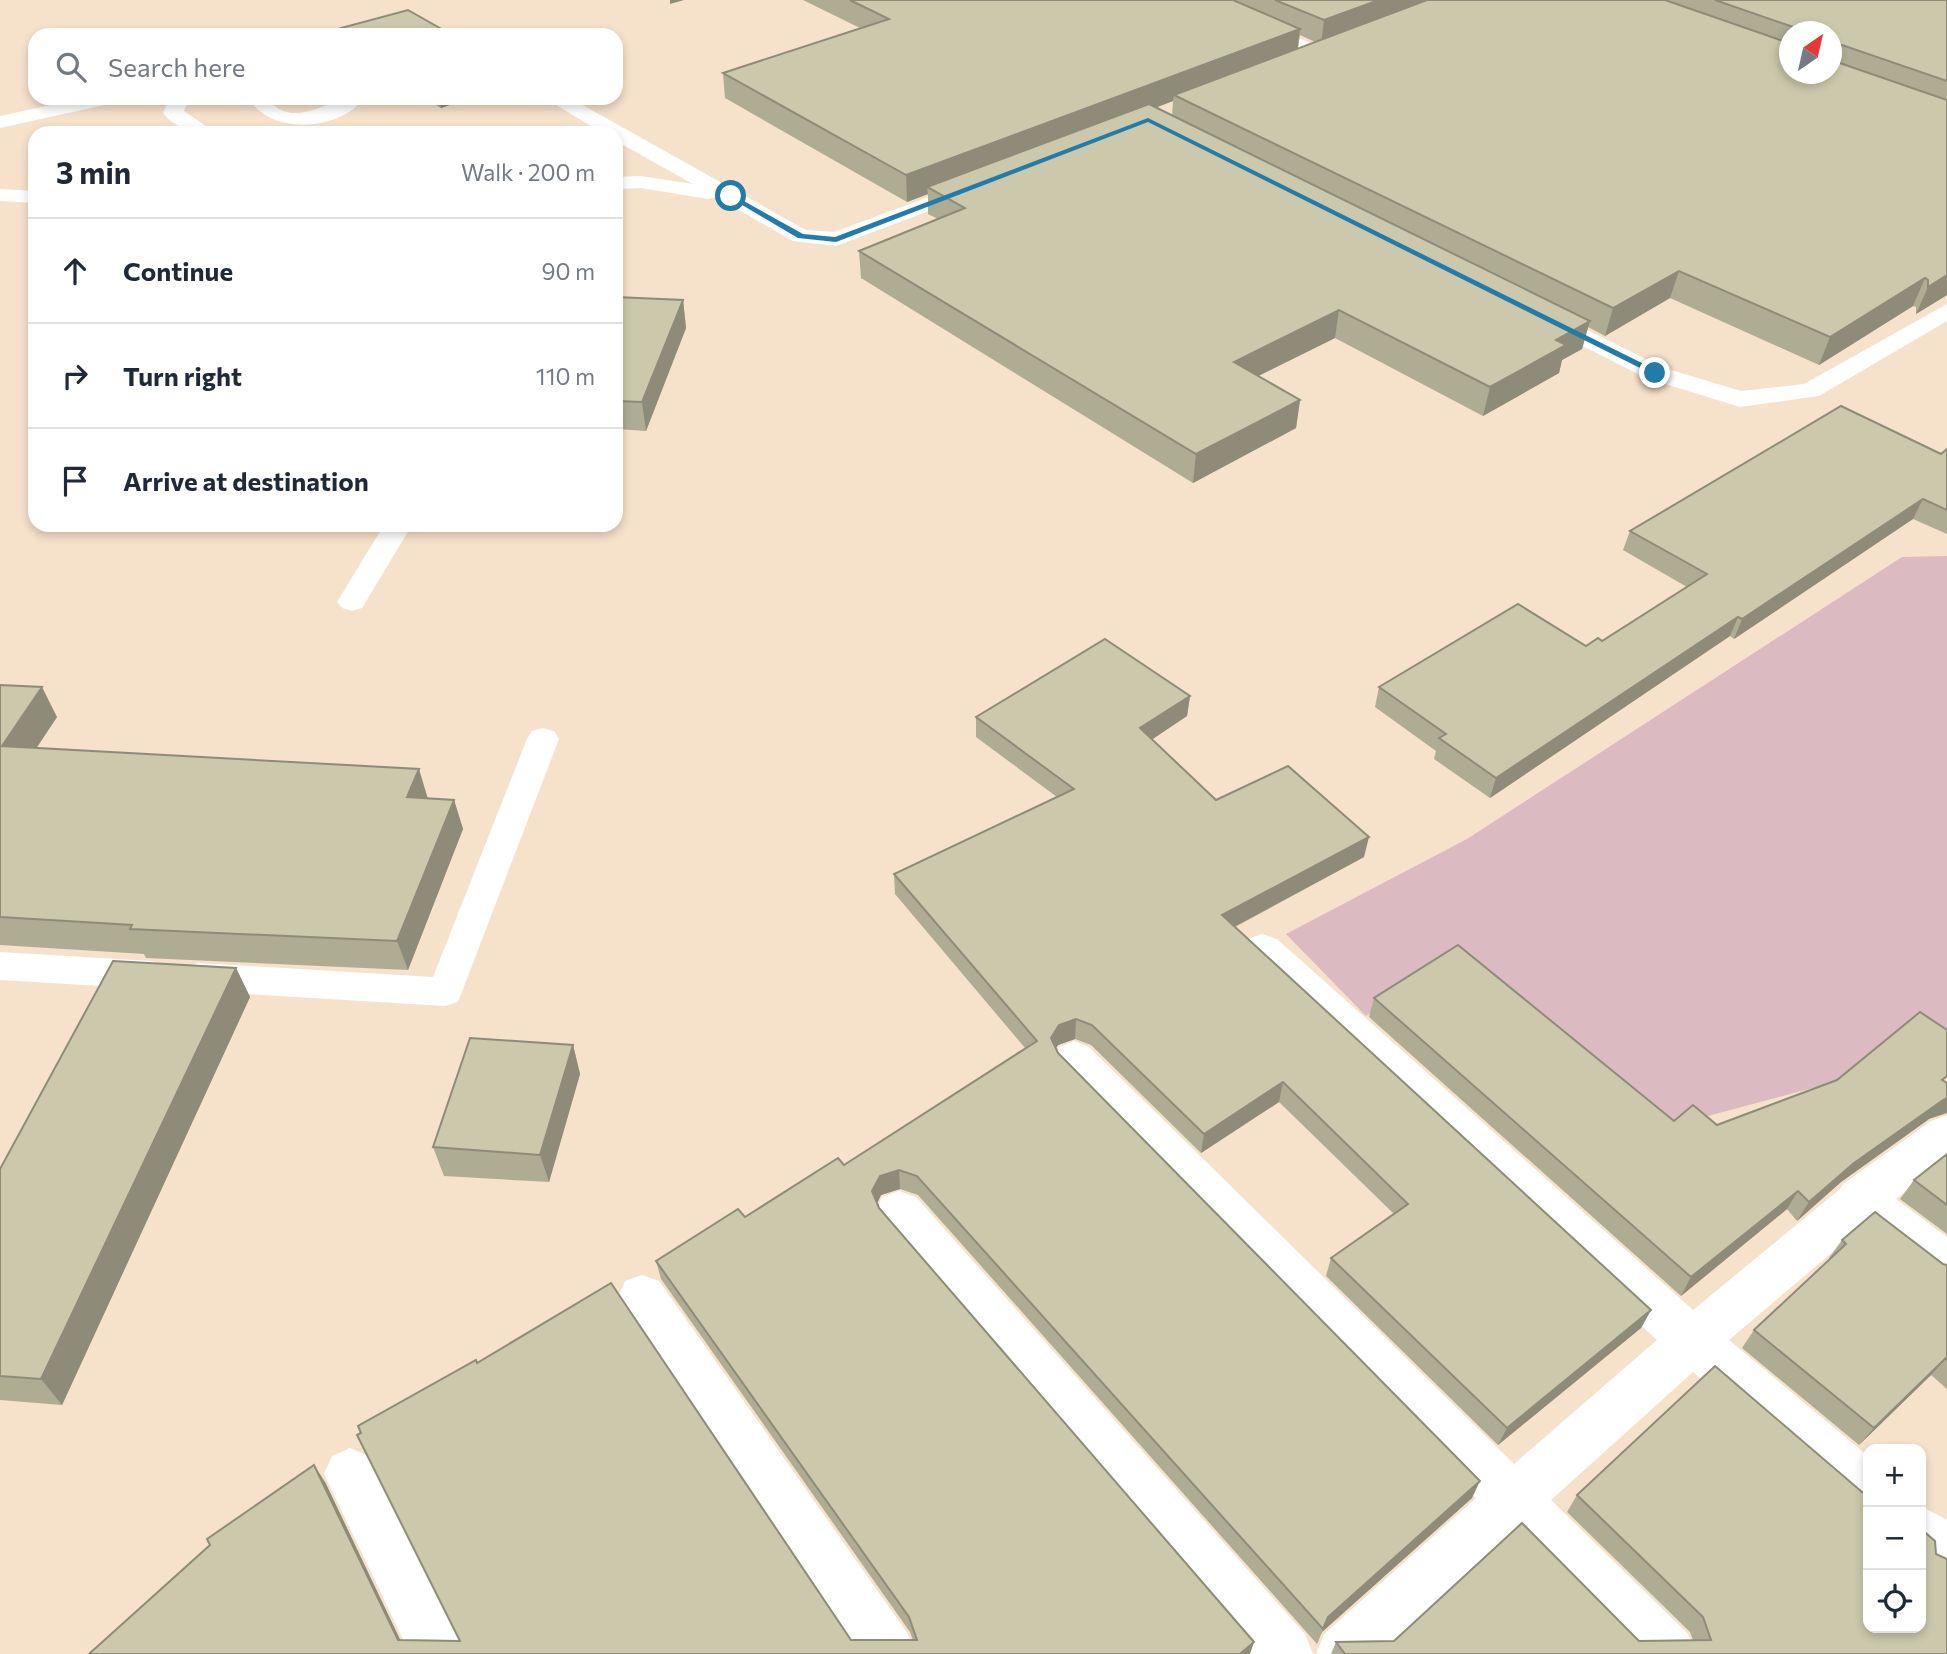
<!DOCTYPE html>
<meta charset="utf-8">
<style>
:root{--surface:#fff;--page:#f6f6f7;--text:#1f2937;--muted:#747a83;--line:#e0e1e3}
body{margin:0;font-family:Commissioner,sans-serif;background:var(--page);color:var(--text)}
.controls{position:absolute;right:21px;bottom:21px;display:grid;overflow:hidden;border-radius:14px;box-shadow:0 4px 10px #0003}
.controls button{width:63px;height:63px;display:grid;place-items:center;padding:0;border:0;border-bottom:2px solid var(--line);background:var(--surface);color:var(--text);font:35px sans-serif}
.compass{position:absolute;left:1779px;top:21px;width:63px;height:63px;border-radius:50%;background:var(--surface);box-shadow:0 4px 10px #0003;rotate:34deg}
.stop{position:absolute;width:21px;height:21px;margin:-16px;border:5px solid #237baa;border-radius:50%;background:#fff}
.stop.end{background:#237baa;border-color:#fff;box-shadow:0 2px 7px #0008}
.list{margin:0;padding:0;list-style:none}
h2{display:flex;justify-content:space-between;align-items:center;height:91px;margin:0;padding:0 28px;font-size:30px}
h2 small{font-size:23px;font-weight:400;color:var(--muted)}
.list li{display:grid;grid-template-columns:46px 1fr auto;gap:21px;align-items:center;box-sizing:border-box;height:105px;padding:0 28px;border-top:2px solid var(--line)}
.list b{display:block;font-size:26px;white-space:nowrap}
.list em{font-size:23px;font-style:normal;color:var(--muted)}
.icon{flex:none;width:38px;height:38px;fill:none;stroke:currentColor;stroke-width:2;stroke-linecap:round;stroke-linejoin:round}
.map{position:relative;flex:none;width:1947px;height:1654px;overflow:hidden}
.search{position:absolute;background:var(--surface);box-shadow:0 4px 10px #0003;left:28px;top:28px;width:595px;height:77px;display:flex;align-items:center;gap:18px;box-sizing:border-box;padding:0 24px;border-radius:21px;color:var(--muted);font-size:26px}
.panel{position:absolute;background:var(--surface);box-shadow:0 4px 10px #0003;left:28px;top:126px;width:595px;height:406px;border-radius:21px}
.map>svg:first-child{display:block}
</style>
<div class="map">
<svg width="1947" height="1654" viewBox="0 0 1947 1654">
<rect width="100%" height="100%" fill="#f6e1cb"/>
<path fill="#dcbac2" d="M1947,556V1052L1663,1128L1453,957L1366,1016L1286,934L1467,839L1902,557Z"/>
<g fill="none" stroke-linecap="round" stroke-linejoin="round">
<g fill="#fff" fill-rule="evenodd">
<path d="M1183,0H1207L1327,50L1330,54L1327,58H1313Z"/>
<path d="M83,98H121L118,102L0,128V116Z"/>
<path d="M170,98H190L184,111L216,133C196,133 176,130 163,113Z"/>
<path d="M254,98H274L272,103C290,124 321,107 341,99C347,96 357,98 364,98C341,130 275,135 252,103Z"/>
<path d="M545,98H570L806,230L834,232L969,182L980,188L977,193L836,246L793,241L716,197L708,199L641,188L616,189V177L641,176L693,184L616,141V133H602Z"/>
<path d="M0,189L35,191V203L0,201Z"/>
<path d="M1947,304V321L1819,396L1740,407L1646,378L1537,323L1533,318L1537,313H1553L1664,368L1741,391L1804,384Z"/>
<path d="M384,525H412L362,608L352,611L342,608L337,602Z"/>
<path d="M543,728L554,731L559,739L458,1002L445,1006L198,991L185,987L180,977L185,967L198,963L433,977L527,739L532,731Z"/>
<path d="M0,952L151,961L164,965L169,975L164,985L151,989L0,980Z"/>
</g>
<g fill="#fff" fill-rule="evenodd">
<path d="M1262,934L1277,939L1693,1310L1840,1189L1843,1184L1931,1121L1947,1115V1159L1896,1199L1947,1237V1286L1930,1280L1862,1227L1729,1340L1868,1456V1515L1849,1507L1693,1372L1551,1500L1688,1634L1696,1654H1629L1513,1536L1385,1654H1316L1324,1634L1476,1498L1059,1071L1052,1059L1059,1047L1074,1041L1089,1047L1514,1464L1657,1340L1247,961L1241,950L1247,939Z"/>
<path d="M899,1191L916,1197L1305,1634L1313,1654H1248L882,1225L876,1211L882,1197Z"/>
<path d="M642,1275L659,1281L908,1634L916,1654H855L625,1313L618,1297L625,1281Z"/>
<path d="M350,1448L368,1456L467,1654H410L324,1474L332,1456Z"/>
<path d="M1921,1506L1947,1520V1582L1921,1568Z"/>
</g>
</g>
<g fill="#afac94" fill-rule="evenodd">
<path d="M803,0H1947V295L1916,314V307L1913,306L1819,365L1670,298L1605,336L1588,327L1582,349L1562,360L1559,373L1483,416L1335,338L1258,376L1300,400L1296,428L1193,483L861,278L859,251L938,219L928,214V194L907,202L725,98L723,73L860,28ZM1789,32H1831V74H1789ZM1300,35L1315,42L1298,48ZM1173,101L1172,116L1155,108Z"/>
<path d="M341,28L452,35H343Z"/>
<path d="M424,98H469L441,108Z"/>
<path d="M616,297L683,300L686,328L646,431L616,429Z"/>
<path d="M1947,449V534L1913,519L1734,639L1730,636L1490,798L1434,759L1436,751L1375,707L1379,687L1586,646L1602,641L1687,587L1623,550L1630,531L1941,454Z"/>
<path d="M0,685L57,717L36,748L428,798L454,800L463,829L408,970L146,958L144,954L0,945Z"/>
<path d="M1190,696L1187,716L1152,739L1216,800L1364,857L1235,927L1651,1310L1641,1328L1498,1445L1326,1276L1331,1258L1394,1214L1279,1102L1201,1153L1091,1045L1075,1039L1058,1045L1056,1048L1058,1053L1472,1498L1322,1632L1317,1644L918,1195L900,1189L881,1195L877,1203L879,1208L1250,1654H89L325,1482L400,1640L460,1641L477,1363L851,1640H913L910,1632L661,1279L656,1261L745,1217L844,1165L1025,1048L895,894L894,874L1057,797L976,737V717Z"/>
<path d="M236,968L250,997L62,1405L0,1400V1169Z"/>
<path d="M1374,998L1674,1121L1717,1125L1929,1119L1841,1182L1797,1221L1787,1209L1681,1296L1369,1017Z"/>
<path d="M573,1045L580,1074L549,1182L444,1176L433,1147Z"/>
<path d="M1947,1154V1234L1900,1199L1914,1180Z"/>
<path d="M1842,1240L1947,1265V1389L1931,1375L1859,1445L1742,1348L1754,1330L1830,1259L1829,1258Z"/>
<path d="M1862,1492L1936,1554L1947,1654H1331L1336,1642L1693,1640L1690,1632L1567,1512L1577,1495Z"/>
</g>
<g fill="#8e8c78">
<path d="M670,0H684L670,4Z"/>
<path d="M1379,0H1439L1321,44L1324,20Z"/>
<path d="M1300,29L1297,54L1174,95L1173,101L935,191L927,187L928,194L907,202L906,175Z"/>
<path d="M439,98H469L441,108Z"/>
<path d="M1679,271L1670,298L1605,336L1613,308Z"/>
<path d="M1947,275V295L1916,314L1928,287Z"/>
<path d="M1925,278L1913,306L1819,365L1830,337Z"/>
<path d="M683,300L686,328L646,431L642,402Z"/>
<path d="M1339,310L1335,338L1230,390L1234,362Z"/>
<path d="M1590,321L1582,349L1562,360L1559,373L1483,416L1490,387L1556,340Z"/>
<path d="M1300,400L1296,428L1193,483L1196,454Z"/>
<path d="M1923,499L1913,519L1734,639L1742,619Z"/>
<path d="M1738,617L1730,636L1490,798L1496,778Z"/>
<path d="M42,687L57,717L18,776L2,746Z"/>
<path d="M1190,696L1187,716L1138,749L1140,728Z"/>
<path d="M419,769L428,799L407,797Z"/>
<path d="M454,800L463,829L408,970L397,941Z"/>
<path d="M1369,837L1364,857L1219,935L1222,915Z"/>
<path d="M236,968L250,997L62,1405L41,1379Z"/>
<path d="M1076,1019L1075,1039L1058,1045L1050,1058L1051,1038L1059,1025Z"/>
<path d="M573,1045L580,1074L549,1182L540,1155Z"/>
<path d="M1283,1082L1279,1102L1201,1153L1204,1134Z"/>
<path d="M1947,1098V1113L1929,1119L1841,1182L1797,1221L1809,1202L1854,1163L1943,1100Z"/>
<path d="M899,1170L900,1189L881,1195L874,1210L872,1191L880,1176Z"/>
<path d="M1798,1191L1787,1209L1681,1296L1691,1277Z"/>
<path d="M1651,1310L1641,1328L1498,1445L1507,1428Z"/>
<path d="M1946,1358L1931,1375L1859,1445L1874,1428Z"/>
<path d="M314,1465L325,1482L407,1654L398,1640Z"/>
<path d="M1480,1481L1472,1498L1322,1632L1317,1644L1328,1617Z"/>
<path d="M1254,1642L1250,1654H1240Z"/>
</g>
<g fill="#cbc8ac" stroke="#8e8c78" stroke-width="2">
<path d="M850,0H1233L1300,29L906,175L723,73L889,19Z"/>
<path d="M1275,0H1379L1324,20Z"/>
<path d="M1427,0H1665L1789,43V74H1831V60L1947,100V275L1928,287V280L1925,278L1830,337L1679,271L1613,308L1174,95Z"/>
<path d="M1715,0H1947V81L1842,45L1831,46V32H1799V29Z"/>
<path d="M408,10L452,35H353L341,28Z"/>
<path d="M1149,104L1590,321L1556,340L1566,345L1490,387L1339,310L1234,362L1300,400L1196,454L859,251L965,208L927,187Z"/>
<path d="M616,297L683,300L642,402L616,401Z"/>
<path d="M1841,406L1941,454L1947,449V510L1923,499L1742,619L1738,617L1496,778L1439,738L1446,734L1379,687L1518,604L1586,646L1598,638L1602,641L1707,574L1630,531Z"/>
<path d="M1105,639L1190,696L1140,728L1216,800L1288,766L1369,837L1222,915L1651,1310L1507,1428L1331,1258L1408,1204L1283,1082L1204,1134L1092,1025L1076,1019L1059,1025L1051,1038L1058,1053L1480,1481L1328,1617L1323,1629L917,1176L899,1170L880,1176L872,1191L879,1208L1254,1642L1240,1654H89L210,1545L207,1539L314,1465L398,1640L460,1641L357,1435L361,1433L358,1426L476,1360L477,1363L611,1283L851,1640H917L909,1617L656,1261L738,1209L745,1217L838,1158L844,1165L1037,1041L894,874L1074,789L976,717Z"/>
<path d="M0,685L42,687L2,746L419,769L407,797L454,800L397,941L130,929L132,925L0,917Z"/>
<path d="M1458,945L1674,1121L1693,1105L1717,1125L1837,1080L1920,1012L1947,1030V1076L1942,1080L1947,1083V1098L1943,1100L1854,1163L1809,1202L1798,1191L1691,1277L1374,998Z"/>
<path d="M113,961L236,968L41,1379L0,1376V1169Z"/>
<path d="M470,1038L573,1045L540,1155L433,1147Z"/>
<path d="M1947,1154V1205L1914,1180Z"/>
<path d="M1875,1212L1943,1264L1947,1265V1359L1946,1358L1874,1428L1754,1330L1846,1244L1842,1240Z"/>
<path d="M1715,1366L1862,1492L1868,1495V1628H1921V1529L1935,1541L1936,1554L1947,1559V1654H1345L1336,1642L1394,1641L1522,1523L1639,1641L1711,1640L1703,1617L1577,1495Z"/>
</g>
<path fill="#237baa" d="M1148,118L1658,371L1659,373L1652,374L1148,122L836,242L798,238L727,196L733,195L803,234L835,237Z"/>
</svg>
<div class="controls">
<button>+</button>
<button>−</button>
<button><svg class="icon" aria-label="locate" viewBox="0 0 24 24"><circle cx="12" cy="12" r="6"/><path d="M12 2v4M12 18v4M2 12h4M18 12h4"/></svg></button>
</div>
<svg class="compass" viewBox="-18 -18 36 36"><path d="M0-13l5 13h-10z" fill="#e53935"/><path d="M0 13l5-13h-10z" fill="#747a83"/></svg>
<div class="stop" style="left:731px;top:196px"></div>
<div class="stop end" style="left:1655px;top:373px"></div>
<div class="search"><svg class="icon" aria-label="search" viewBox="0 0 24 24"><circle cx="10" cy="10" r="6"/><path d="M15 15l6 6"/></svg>Search here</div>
<section class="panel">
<h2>3 min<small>Walk · 200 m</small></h2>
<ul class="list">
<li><svg class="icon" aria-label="ahead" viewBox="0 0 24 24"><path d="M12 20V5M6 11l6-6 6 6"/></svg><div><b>Continue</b></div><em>90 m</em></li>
<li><svg class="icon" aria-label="right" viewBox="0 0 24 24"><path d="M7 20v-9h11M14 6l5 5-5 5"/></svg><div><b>Turn right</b></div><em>110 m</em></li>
<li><svg class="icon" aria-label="arrive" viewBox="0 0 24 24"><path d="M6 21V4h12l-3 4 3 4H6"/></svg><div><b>Arrive at destination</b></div></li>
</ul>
</section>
</div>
